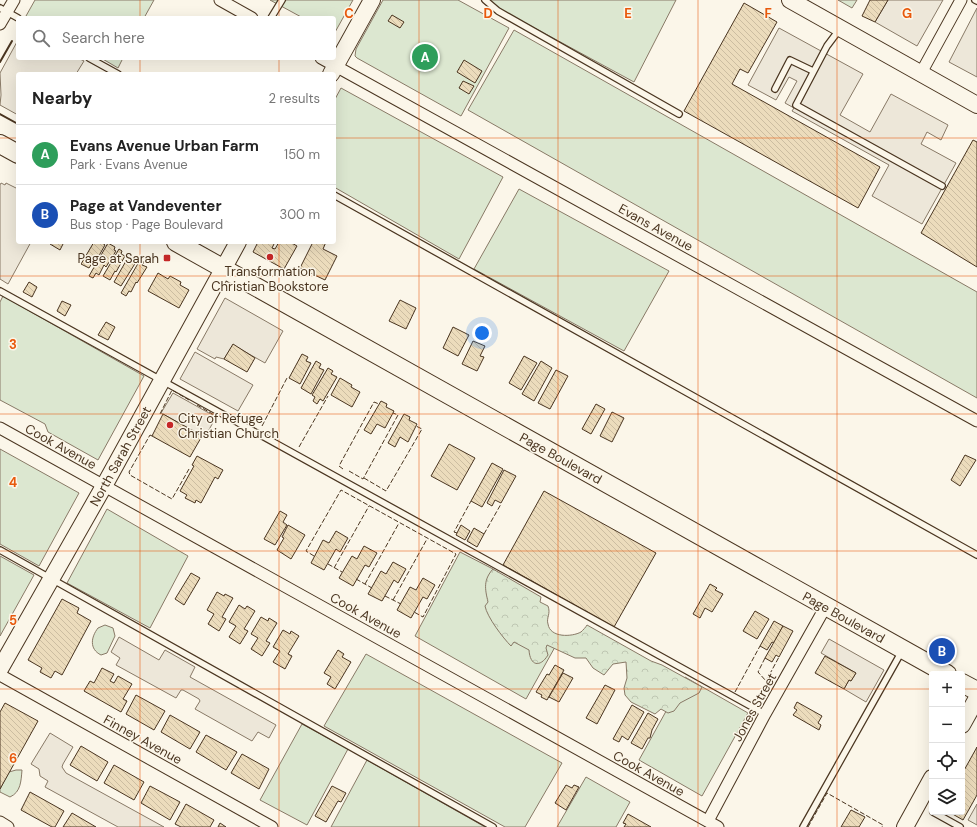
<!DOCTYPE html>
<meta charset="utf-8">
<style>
:root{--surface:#fff;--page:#f6f6f6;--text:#222;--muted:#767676;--line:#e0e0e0;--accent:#db2777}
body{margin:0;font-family:"DM Sans",sans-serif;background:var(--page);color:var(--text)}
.controls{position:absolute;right:12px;bottom:12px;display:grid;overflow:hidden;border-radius:4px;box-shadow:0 4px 16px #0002}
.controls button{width:36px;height:36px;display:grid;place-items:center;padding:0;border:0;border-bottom:1px solid var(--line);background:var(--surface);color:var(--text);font:20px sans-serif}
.you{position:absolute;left:482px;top:333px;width:14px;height:14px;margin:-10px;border:3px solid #fff;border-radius:50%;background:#1a73e8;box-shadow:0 0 0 6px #1a73e833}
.badge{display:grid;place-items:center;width:26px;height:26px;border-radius:50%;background:var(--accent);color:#fff;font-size:13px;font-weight:700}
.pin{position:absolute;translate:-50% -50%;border:2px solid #fff;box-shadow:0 1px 4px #0006}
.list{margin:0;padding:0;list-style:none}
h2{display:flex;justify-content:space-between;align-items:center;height:52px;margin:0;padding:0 16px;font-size:17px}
h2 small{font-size:13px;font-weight:400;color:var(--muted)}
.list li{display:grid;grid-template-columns:26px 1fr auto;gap:12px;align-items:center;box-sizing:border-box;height:60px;padding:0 16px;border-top:1px solid var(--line)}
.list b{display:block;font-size:15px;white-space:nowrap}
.list p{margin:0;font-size:13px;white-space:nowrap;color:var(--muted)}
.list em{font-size:13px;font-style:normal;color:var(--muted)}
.icon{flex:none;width:22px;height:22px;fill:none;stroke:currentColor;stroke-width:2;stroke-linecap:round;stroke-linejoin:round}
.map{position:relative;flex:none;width:977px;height:827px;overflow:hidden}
.search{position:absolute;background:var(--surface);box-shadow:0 4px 16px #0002;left:16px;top:16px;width:320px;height:44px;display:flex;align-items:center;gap:10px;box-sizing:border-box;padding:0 14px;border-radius:4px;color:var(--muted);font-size:15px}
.panel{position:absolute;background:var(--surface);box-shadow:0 4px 16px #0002;left:16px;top:72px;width:320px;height:172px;border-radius:4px}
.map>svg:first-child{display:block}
</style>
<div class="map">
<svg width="977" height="827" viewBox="0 0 977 827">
<defs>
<pattern id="forest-crowns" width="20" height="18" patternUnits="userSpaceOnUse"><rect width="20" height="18" fill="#dce7d0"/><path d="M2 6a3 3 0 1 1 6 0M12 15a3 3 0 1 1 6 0" fill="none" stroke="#bec7b2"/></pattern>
<pattern id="building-back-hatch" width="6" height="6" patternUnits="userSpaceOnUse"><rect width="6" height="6" fill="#ecdcbc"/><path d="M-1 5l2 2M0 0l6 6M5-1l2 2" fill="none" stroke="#ccbda1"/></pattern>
</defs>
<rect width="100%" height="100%" fill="#fbf6e9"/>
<g fill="#dce7d0" stroke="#887966">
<path d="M35,0H154L144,18H30L26,16Z"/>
<path d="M270,0H353L334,34V18H303Z"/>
<path d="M383,0H458L509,28L461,116L357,58L355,56L356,49Z"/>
<path d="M483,0H676L634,82Z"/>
<path d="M838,0H857L852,8Z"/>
<path d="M514,30L977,292V398L468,110Z"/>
<path d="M101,58H123L118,68Z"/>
<path d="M341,88L503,177L459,259L334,187V101Z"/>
<path d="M519,189L669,271L624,351L474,269Z"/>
<path d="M3,296L144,376L98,460L48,432L45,424L0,400V302Z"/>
<path d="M0,449L79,493L39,566L0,544Z"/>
<path d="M107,509L188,556L150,628L67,583Z"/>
<path d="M460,552L493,569L555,647L526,699L415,636Z"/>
<path d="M0,556L34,575L0,636Z"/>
<path d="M105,625L113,628L115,636L107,653L101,655C89,649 91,637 98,628Z"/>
<path d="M366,654L562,763L525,827H505L324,726Z"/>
<path d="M685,677L748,713L702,796L639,760Z"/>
<path d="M302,724L348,749L307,825L260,800Z"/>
<path d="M367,760L485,827H331Z"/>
<path d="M16,770H22C21,781 21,792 10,797L0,792V789L9,772Z"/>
<path d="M586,777L630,802L616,827H557Z"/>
</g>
<path fill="url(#forest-crowns)" stroke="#887966" d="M493,569L541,597L540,602L548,606C551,614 546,618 548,624C550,638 572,637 581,632C583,630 586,627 587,625L651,661L662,665L702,687L699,693L680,703L674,711L668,713L661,709L655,714L631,702L625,695L624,688L627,678L626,662L613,664L604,675L593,668L586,658H575L547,645L546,648L548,655C540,668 530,666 529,650L514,642L511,646C503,638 487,617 485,606L488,602C485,589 483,580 493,569Z"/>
<g fill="#ede7d9" stroke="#887966">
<path d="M888,0H943L917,46L875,22Z"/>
<path d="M977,8V77L949,62Z"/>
<path d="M779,28L863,74L840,115L870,132L891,94L948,125L941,140L927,132L921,144L956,163L922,224L872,196L889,165L792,111L794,108L785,103L797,81L789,77L776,100L748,85Z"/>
<path d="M18,40V58H78L84,61L76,74H18V115L0,105L1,95L0,73Z"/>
<path d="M1,183L5,185L6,183L18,189V242H31L8,284L0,279V185Z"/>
<path d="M225,298L283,331L265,363L233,345L224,359L216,357L215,359L197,349Z"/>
<path d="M195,352L253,385L238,411L180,379Z"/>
<path d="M173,393L216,417L205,437L161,413Z"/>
<path d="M119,637L159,660L165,650L195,667L190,677L276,725L269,738L258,732L252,741L195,709L200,701L199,699L183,690H181L176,698L116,665L120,658L111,652Z"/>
<path d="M829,639L884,670L866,702L844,689L849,680L851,681L856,673L821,653Z"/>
<path d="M50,733L73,747L63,764L62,767L66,773L164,827H118L45,787L48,781L40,776L39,769L31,764Z"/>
<path d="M977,804V825L968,820Z"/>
</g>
<g fill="url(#building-back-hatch)" stroke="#4a3520">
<path d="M870,0H888L875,22L862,16Z"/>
<path d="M744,3L777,22L748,73L740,69L732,84L880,167L858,208L684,111Z"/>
<path d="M392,15L404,22L400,28L388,21Z"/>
<path d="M464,60L482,71L475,83L457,72Z"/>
<path d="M463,81L474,86L469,94L459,88Z"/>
<path d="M973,140L977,142V267L921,233Z"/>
<path d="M51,242H64L60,250L50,244Z"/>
<path d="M94,242H101L105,245L96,261L94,260L89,268L81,264Z"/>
<path d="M258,242H275L272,248L275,249L279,242H290L297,246L284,269L253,252Z"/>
<path d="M313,242H326L323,249L337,256L325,280L300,268Z"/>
<path d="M108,243L115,247L114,250L116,251L106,267L104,265L99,275L96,273L93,278L89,276Z"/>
<path d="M119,249L122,251L121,254L125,256L116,272L115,271L110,280L103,276Z"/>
<path d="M130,254L133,257L132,259L136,262L121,286L114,282Z"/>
<path d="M140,260L144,262L142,265L147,267L137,283L136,282L131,292L129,291L126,296L121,293Z"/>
<path d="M158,273L168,279L170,276L181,282L180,285L189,290L179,308L148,291Z"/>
<path d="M29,282L37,287L32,297L23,292Z"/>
<path d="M400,300L416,308L406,329L389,321Z"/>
<path d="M62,301L71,305L65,316L57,311Z"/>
<path d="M106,322L115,327L108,340L98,335Z"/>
<path d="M453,327L469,335L458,356L443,348Z"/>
<path d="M473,341L485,346L480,356L484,357L477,371L462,364Z"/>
<path d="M233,344L255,358L247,372L224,359Z"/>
<path d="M302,354L308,357L306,361L311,363L300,384L289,378Z"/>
<path d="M524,356L537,363L521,390L509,383Z"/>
<path d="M316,361L321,364L319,368L324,370L311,394L301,388Z"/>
<path d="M541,361L552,368L534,401L522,394Z"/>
<path d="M328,368L333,371L331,374L337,377L323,401L320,399L317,404L313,401L315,397L312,395Z"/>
<path d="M556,370L568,376L550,409L538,403Z"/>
<path d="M340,378L352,385L351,387L360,392L352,407L331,395Z"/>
<path d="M381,401L387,404L386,407L394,411L385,428L377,424L371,434L364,430Z"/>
<path d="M596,404L605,409L591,434L582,429Z"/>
<path d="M612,412L624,418L612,442L600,436Z"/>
<path d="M163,414L202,436L190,457L152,436Z"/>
<path d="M404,414L410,417L409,420L417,424L408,442L400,437L395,447L388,443Z"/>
<path d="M449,444L475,458L457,490L431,476Z"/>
<path d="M965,455L976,460L960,486L951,480Z"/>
<path d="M197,456L223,470L218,479L215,477L201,503L196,500L195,503L185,498L187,495L180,491L194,466L192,465Z"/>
<path d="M492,463L503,469L482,507L471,501Z"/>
<path d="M504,470L516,476L501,503L495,500L492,506L487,503Z"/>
<path d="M544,491L656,553L614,627L503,565Z"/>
<path d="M280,511L287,515L283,522L287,525L275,545L264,539Z"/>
<path d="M288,525L305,535L291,559L277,550L284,538L282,537Z"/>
<path d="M461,525L470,531L465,540L456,535Z"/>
<path d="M474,528L484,534L477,547L467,541Z"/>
<path d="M336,531L348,538L340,552L336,549L324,570L311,563L323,540L329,543Z"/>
<path d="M364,546L377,553L369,567L365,565L353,586L339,578L352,556L357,559Z"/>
<path d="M393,562L406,569L398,583L394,580L382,601L368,594L381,571L386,574Z"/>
<path d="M191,573L200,578L184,605L175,599Z"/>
<path d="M423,578L435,585L427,599L423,597L411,618L397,610L410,587L416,590Z"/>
<path d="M710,584L717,588L715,590L723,594L712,612L705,608L700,618L693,614Z"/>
<path d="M217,592L224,596L225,594L233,598L222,617L226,619L219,631L208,624L214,614L207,610Z"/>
<path d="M62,599L79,608L77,613L91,621L62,675L55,671L51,678L40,672L42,668L28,660Z"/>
<path d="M239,605L245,609L247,606L255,611L244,629L248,631L240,644L229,637L236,626L229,622Z"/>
<path d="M755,611L769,619L757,639L743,631Z"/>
<path d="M261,617L268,621L269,618L277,623L266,641L270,643L262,656L251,649L258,638L251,634Z"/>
<path d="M774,621L783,626L774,643L772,642L767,650L760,646Z"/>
<path d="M783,626L793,631L779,657L776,655L772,662L765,658Z"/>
<path d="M283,630L290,634L291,631L299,636L288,654L292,656L285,669L273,662L280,651L273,647Z"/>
<path d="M338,650L344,654L342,657L351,662L335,689L327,684L331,677L324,673Z"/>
<path d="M825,656L856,673L851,681L849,680L844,689L815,673Z"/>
<path d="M555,665L564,670L547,700L541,697L542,695L536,692L547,674L549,675Z"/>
<path d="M102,668L114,674L110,681L114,683L118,676L132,684L123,699L127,701L121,712L84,691L90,681L94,683Z"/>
<path d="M563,673L573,678L559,702L549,697Z"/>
<path d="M605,685L615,690L597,724L586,718Z"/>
<path d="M136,695L165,711L154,730L126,714Z"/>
<path d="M797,702L822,716L818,723L821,725L819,730L793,715L797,710L794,708Z"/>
<path d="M5,703L38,721L0,789V712Z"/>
<path d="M632,705L644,712L628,740L622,736L619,742L613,739Z"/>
<path d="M648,713L658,719L652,730L650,738H648L642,749L631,743Z"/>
<path d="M170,715L200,732L190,749L161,732Z"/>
<path d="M206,735L237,752L226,770L196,752Z"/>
<path d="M81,746L108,762L97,781L70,765Z"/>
<path d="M977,747V795L963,820L949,812H962V774Z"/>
<path d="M242,754L269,769L259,789L231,773Z"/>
<path d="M114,765L144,782L134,800L104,783Z"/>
<path d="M566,785L572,788L574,785L579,787L566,810L555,803Z"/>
<path d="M150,786L180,802L170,820L141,803Z"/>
<path d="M332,786L346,793L341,802L338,801L326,822L315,816Z"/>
<path d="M30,792L64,811L55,827H52L21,810Z"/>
<path d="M186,804L214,820L210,827H181L175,824Z"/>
<path d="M851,810L865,817L859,827H841Z"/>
<path d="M72,813L96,827H63Z"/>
<path d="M628,814L651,827H624L626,824L623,823Z"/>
<path d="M220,823L226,827H218Z"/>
</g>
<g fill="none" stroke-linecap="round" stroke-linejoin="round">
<g stroke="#4a3520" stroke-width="8">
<g id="lane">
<path d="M485,0L498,11L679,114"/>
<path d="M975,0L977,1"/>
<path d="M0,8L18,18"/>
<path d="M271,18L282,0"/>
<path d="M839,30L827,46L796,105L942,186"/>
<path d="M89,58L118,74"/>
<path d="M775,89L790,60L813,71"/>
<path d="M334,195L977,555"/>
<path d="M0,291L765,714"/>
<path d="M0,550L493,827"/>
<path d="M933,812L960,827"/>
<path d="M803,827L902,651"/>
</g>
</g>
<g stroke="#4a3520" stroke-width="13">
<g id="street">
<path d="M220,0L252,18"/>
<path d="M0,24L14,0"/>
<path d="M321,58L977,421"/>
<path d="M921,73L961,0"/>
<path d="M0,428L718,827"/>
<path d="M0,675L272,827"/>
<path d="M708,821L765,714L826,606"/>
<path d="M0,822L8,827"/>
</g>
</g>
<g stroke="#4a3520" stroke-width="18">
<g id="secondary">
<path d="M790,0L977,105"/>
<path d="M331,74L372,0"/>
<path d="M0,669L104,486L238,242"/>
<path d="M962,725L977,698"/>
<path d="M905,827L932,778"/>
</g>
</g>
<g stroke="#4a3520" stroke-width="20">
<g id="primary">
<path d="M0,144L18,154"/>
<path d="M176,242L947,674"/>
<path d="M962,683L977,691"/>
</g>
</g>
<use href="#lane" stroke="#fbf6e9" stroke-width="5.5"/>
<use href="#street" stroke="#fbf6e9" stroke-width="11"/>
<use href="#secondary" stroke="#fbf6e9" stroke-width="16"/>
<use href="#primary" stroke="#fbf6e9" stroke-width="18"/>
<g stroke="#4a3520" stroke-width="1" stroke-dasharray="5 2" stroke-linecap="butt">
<path d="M197,405L216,416"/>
<path d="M160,414L172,390L189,400"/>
<path d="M262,426L287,378"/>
<path d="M152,436L150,435L129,472L130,475L172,499L189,469"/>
<path d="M299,447L328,396"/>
<path d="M343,469L339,466L374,402L379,404"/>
<path d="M349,471L363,479L398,415L393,413"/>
<path d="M364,478L386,491L422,429L416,426"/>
<path d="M457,533L454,532L471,501"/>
<path d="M484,534L501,504"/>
<path d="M314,556L306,551L341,490L456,554L423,617L414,612"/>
<path d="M328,564L342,572"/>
<path d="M334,568L369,506"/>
<path d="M356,579L372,588"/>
<path d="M365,584L399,523"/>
<path d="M385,596L401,604"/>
<path d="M393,600L427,539"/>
<path d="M765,658L758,672L766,681L779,657"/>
<path d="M735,692L760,646"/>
<path d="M808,827L827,793L883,825L882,827"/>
</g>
<g stroke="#4a3520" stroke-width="2">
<path d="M0,62L12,41"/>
<path d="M0,114L18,124"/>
</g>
</g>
<path fill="none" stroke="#e8590c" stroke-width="1" stroke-opacity="0.55" d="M140,0V18M279,0V18M419,0V827M558,0V827M698,0V827M837,0V827M140,58V74M279,58V74M0,138H18M334,138H977M140,242V827M279,242V827M0,276H977M0,414H977M0,551H977M0,689H932M962,689H977"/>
<g fill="#c62828" stroke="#fbf6e9" stroke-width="1.5">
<circle cx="270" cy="257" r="4"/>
<rect x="163" y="254" width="8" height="8" rx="2"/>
<circle cx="170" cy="425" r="4"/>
</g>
<g text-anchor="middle" stroke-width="3" stroke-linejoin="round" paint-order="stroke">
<g font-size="13" fill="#4a3520" stroke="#fbf6e9">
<text transform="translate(656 227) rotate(29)" y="5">Evans Avenue</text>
<text transform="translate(61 446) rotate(29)" y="5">Cook Avenue</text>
<text transform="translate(120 456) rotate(-61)" y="5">North Sarah Street</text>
<text transform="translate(561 458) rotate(29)" y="5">Page Boulevard</text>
<text transform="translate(366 615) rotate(29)" y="5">Cook Avenue</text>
<text transform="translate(844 617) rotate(29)" y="5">Page Boulevard</text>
<text transform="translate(754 707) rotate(-61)" y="5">Jones Street</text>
<text transform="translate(143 739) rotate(29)" y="5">Finney Avenue</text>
<text transform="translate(649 773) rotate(29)" y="5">Cook Avenue</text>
</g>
<g font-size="13" fill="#4a3520" stroke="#fbf6e9" text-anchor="end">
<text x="159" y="263">Page at Sarah</text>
<text x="270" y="276" text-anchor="middle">Transformation<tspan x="270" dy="15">Christian Bookstore</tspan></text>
<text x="178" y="423" text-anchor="start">City of Refuge<tspan x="178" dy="15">Christian Church</tspan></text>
</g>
</g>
<g font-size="13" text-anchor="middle" font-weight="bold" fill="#e8590c" stroke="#fbf6e9" stroke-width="3" stroke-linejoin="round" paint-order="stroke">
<text x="349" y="18">C</text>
<text x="488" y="18">D</text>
<text x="628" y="18">E</text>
<text x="768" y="18">F</text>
<text x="907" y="18">G</text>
<text x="13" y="349">3</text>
<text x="13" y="487">4</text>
<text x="13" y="625">5</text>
<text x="13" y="763">6</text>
</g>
</svg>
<div class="controls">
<button>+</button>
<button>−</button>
<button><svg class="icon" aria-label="locate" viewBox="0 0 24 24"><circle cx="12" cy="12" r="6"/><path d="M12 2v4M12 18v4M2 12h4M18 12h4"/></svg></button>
<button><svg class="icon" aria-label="layers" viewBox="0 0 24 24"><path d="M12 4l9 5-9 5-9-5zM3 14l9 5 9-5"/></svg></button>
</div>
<div class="you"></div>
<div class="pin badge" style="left:425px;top:57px;background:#2e9e5b">A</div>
<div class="pin badge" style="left:942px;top:651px;background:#1a4fb4">B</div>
<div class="search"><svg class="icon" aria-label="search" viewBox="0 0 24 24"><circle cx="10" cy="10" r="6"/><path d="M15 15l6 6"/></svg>Search here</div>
<section class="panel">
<h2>Nearby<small>2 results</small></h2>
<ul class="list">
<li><span class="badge" style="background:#2e9e5b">A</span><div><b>Evans Avenue Urban Farm</b><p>Park · Evans Avenue</p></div><em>150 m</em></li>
<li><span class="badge" style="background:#1a4fb4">B</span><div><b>Page at Vandeventer</b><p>Bus stop · Page Boulevard</p></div><em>300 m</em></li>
</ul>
</section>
</div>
